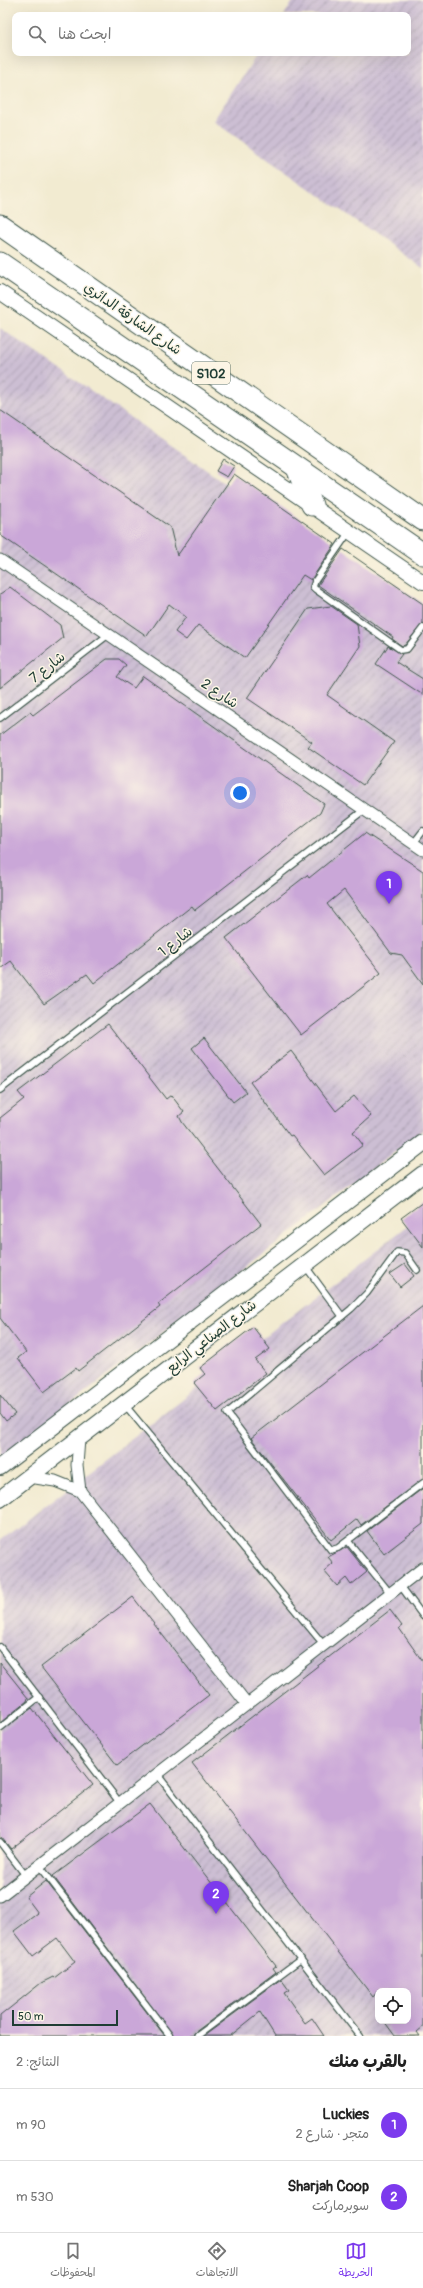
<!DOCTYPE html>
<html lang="ar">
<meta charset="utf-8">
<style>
:root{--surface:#fff;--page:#f2f2f2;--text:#222;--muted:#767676;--line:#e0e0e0;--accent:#7c3aed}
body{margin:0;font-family:Pangolin,"Playpen Sans Arabic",sans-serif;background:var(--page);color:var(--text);direction:rtl}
.controls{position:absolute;right:12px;bottom:12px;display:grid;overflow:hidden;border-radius:8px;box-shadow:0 4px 16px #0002}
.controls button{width:36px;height:36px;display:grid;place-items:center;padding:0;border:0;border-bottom:1px solid var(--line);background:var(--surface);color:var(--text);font:20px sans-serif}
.scale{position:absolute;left:12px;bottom:10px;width:106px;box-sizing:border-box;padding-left:4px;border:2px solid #1f3d34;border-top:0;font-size:11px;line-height:14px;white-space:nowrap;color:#1f3d34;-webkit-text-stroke:3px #fcf5e5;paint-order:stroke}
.you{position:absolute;left:240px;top:793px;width:14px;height:14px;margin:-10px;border:3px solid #fff;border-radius:50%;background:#1a73e8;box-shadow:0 0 0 6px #1a73e833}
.badge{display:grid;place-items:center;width:26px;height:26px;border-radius:50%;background:var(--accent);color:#fff;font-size:13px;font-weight:700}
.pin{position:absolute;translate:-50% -33px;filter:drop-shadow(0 1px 2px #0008)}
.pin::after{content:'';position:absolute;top:21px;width:14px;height:12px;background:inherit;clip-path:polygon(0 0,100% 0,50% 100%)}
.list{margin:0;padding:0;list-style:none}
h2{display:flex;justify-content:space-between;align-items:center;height:52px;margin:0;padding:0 16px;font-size:17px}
h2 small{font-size:13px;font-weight:400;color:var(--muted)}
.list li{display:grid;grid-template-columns:26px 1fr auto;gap:12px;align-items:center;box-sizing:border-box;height:72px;padding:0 16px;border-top:1px solid var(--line)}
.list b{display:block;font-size:15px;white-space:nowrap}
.list p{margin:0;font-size:13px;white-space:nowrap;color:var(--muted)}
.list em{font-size:13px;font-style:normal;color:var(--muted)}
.icon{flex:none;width:22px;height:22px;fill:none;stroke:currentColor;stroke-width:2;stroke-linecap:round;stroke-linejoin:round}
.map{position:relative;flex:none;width:423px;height:2036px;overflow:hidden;direction:ltr}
.search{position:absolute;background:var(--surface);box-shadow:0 4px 16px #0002;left:12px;right:12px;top:12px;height:44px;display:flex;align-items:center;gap:10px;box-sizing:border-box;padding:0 14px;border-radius:8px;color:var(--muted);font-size:15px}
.sheet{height:196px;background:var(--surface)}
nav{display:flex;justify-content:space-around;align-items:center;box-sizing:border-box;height:56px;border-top:1px solid var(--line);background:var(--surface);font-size:11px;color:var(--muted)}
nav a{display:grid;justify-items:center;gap:2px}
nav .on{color:var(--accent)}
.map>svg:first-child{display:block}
</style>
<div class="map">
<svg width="423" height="2036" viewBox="0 0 423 2036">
<defs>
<pattern id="industrial-furrows" width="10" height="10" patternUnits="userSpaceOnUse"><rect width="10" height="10" fill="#ccbed3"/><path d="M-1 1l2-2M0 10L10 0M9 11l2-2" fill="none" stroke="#a59cac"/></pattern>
</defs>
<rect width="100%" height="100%" fill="#fcf5e5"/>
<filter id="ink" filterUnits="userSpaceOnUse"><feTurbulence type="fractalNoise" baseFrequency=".025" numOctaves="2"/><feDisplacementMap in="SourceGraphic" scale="8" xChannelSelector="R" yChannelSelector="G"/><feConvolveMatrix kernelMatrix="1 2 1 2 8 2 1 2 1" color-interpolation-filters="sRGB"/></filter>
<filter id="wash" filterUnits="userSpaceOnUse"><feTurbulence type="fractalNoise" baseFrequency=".012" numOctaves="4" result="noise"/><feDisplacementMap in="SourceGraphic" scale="16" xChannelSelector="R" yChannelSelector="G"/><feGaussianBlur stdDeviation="0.9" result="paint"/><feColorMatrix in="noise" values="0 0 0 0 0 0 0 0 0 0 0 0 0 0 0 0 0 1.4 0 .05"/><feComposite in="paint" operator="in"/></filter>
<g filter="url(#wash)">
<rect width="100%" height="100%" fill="#f2ebd1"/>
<g fill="url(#industrial-furrows)" fill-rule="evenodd">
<path d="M294,0H423V268L213,121L258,53H408V15H284Z"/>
<path d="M0,328L423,619V1130L0,1459Z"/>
<path d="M423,1214V2036H0V1541ZM378,1991H408V2021H378Z"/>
</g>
<g id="blocks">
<g fill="#caa7d8">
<path d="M0,410L170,527L177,556L234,474L335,544L311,580L303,575L245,658L198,625L186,640L175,632L186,617L169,604L147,636L0,535Z"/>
<path d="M223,459L234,466L227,477L216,471Z"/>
<path d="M343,549L423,604V623L405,645L402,646L392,639L393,637L318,585Z"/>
<path d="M10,587L60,625L63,638L0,688V594Z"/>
<path d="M331,606L357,624L360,646L327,695L394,742L363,785L308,747L312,742L247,698L308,609Z"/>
<path d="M388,646L402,654L396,662L423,679V695L376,664Z"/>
<path d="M107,659H119L126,665L117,677L134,688L143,676L324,804L320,813L195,910L192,906L94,983L87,974L44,1004L11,961L0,969V735L30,712L33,715Z"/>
<path d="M365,833L423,871V984L402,955L391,953L344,890L327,904L381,973L301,1035L226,938L307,875L309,878Z"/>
<path d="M108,1024L166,1099L171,1095L184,1112L179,1116L182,1122L261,1224L158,1304L160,1307L78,1371L76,1368L44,1392L18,1358L26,1352L0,1318V1118L24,1099L18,1092Z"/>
<path d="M204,1038L246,1092L233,1102L192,1048Z"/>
<path d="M291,1051L336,1111L354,1096L371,1116L353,1132L363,1145L324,1175L292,1135L290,1136L250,1082Z"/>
<path d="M423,1202V1247L401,1218Z"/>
<path d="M405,1264L414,1276L400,1287L390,1274Z"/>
<path d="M423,1306V1479L361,1525L357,1519L331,1540L251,1438Z"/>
<path d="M253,1327L270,1349L255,1360L266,1373L217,1411L194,1383L205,1374L200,1368Z"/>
<path d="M0,1395L15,1414L6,1421L0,1413Z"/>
<path d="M423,1488V1524L384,1554L367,1531Z"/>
<path d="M347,1547L367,1572L351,1585L346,1578L337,1586L324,1571L333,1563L328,1557Z"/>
<path d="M133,1597L209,1695L117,1765L41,1667Z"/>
<path d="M390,1610L402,1626L399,1628L423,1662V2027L417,2032L420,2036H395L384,2021H408V1991H378L373,1997L192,1763Z"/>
<path d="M0,1663L28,1698L27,1701L0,1723Z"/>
<path d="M32,1708L93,1785L11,1849L0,1836V1732Z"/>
<path d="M150,1804L276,1966L273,1968L276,1972L194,2033L193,2036H174L53,1876Z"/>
<path d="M46,1881L165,2036H0V2016L41,1983L53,1977L54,1978L75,1962L57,1938L33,1956L14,1931L38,1913L26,1897Z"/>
<path d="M281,1979L289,1990L284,1993L305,2023L312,2018L324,2036H275L260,2012L230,2036H204Z"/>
</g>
</g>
</g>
<g filter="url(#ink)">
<use href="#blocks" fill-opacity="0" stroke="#3f574c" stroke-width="1"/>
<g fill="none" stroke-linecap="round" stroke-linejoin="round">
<g stroke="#3f574c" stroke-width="8">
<g id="service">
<path d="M349,532L315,581L313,587L315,589L401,650L407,649L423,628"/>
<path d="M0,718L108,635"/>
<path d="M413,844L423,831"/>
<path d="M0,1090L364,810"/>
<path d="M306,1267L342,1316"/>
<path d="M417,1270L405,1253L397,1252L367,1293L351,1309L227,1413L331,1550L338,1548L423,1483"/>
<path d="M125,1405L324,1645"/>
<path d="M348,1541L390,1593"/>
<path d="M400,1585L423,1616"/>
<path d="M0,1647L120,1803"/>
<path d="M0,1728L39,1697"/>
<path d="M157,1774L360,2036"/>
<path d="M0,1842L26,1876"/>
<path d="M39,1865L170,2036"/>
<path d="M197,2036L301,1959"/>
</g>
</g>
<g stroke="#3f574c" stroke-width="13">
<g id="minor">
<path d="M0,560L423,850"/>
<path d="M79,1439L77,1465L80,1491"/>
<path d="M29,1477L55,1481L80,1491L247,1704"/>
<path d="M0,1896L423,1568"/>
</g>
</g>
<g stroke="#3f574c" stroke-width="16">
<path id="tertiary" d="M0,292L423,582"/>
</g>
<g stroke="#3f574c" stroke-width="18">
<g id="secondary">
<path d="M0,1467L423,1143"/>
<path d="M0,1499L423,1174"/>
</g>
</g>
<g stroke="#3f574c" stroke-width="23">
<g id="motorway">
<path d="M0,225L423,520"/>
<path d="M0,263L423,554"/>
<path d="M297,468L312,505"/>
</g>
</g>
<use href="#service" stroke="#fff" stroke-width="5.5"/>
<use href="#minor" stroke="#fff" stroke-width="11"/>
<use href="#tertiary" stroke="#fff" stroke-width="14"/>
<use href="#secondary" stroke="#fff" stroke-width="16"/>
<use href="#motorway" stroke="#fff" stroke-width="21"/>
</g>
</g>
<g text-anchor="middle" stroke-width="3" stroke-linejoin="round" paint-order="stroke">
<rect fill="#fcf5e5" stroke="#617469" stroke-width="1" x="192" y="362" width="38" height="22" rx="3"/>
<g font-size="13" font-weight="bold" fill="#1f3d34">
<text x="211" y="378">S102</text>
</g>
<g font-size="14" fill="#1f3d34" stroke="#fcf5e5">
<text transform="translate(133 318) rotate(35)" y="5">شارع الشارقة الدائري</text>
<text transform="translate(47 667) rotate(-38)" y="5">شارع 7</text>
<text transform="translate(220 693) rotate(34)" y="5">شارع 2</text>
<text transform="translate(175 941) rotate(-38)" y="5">شارع 1</text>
<text transform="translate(211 1336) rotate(-38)" y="5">شارع الصناعي الرابع</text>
</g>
</g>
</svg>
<div class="controls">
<button><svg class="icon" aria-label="locate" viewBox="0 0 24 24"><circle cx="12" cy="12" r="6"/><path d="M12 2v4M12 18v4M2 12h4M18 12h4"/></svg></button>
</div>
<div class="scale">50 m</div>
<div class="you"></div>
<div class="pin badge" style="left:389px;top:904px">1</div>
<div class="pin badge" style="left:216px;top:1914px">2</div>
<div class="search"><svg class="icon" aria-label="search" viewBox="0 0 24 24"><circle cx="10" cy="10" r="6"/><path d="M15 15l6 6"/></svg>ابحث هنا</div>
</div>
<section class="sheet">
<h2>بالقرب منك<small>النتائج: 2</small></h2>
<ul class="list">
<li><span class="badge">1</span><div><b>Luckies</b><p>متجر · شارع 2</p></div><em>90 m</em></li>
<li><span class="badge">2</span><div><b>Sharjah Coop</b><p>سوبرماركت</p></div><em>530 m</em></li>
</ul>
</section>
<nav>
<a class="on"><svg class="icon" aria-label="map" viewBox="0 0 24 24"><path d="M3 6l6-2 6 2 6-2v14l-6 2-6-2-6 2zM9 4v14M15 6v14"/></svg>الخريطة</a>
<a><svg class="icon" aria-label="directions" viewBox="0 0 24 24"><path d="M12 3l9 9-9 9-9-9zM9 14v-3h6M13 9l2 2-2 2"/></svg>الاتجاهات</a>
<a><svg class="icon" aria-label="saved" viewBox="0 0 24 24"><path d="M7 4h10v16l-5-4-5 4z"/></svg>المحفوظات</a>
</nav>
